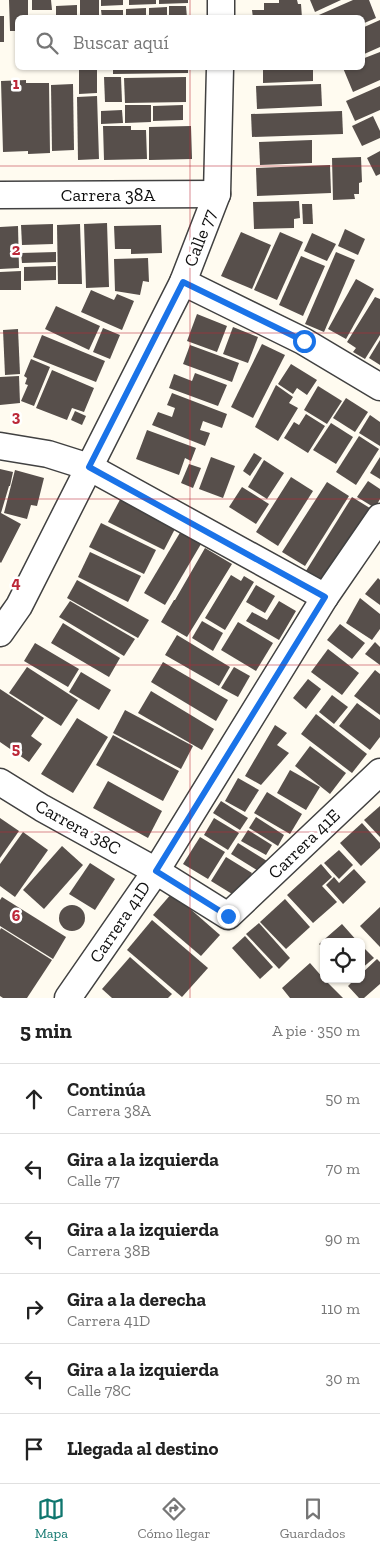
<!DOCTYPE html>
<html lang="es">
<meta charset="utf-8">
<style>
:root{--surface:#fff;--page:#f6f6f6;--text:#222;--muted:#767676;--line:#e0e0e0;--accent:#0f766e}
body{margin:0;font-family:"Zilla Slab",serif;background:var(--page);color:var(--text)}
.controls{position:absolute;right:15px;bottom:15px;display:grid;overflow:hidden;border-radius:8px;box-shadow:0 1px 4px #0004}
.controls button{width:45px;height:45px;display:grid;place-items:center;padding:0;border:0;border-bottom:1px solid var(--line);background:var(--surface);color:var(--text);font:25px sans-serif}
.stop{position:absolute;width:15px;height:15px;margin:-11px;border:4px solid #1a73e8;border-radius:50%;background:#fff}
.stop.end{background:#1a73e8;border-color:#fff;box-shadow:0 1px 5px #0008}
.list{margin:0;padding:0;list-style:none}
h2{display:flex;justify-content:space-between;align-items:center;height:65px;margin:0;padding:0 20px;font-size:21px}
h2 small{font-size:16px;font-weight:400;color:var(--muted)}
.list li{display:grid;grid-template-columns:32px 1fr auto;gap:15px;align-items:center;box-sizing:border-box;height:70px;padding:0 20px;border-top:1px solid var(--line)}
.list b{display:block;font-size:19px;white-space:nowrap}
.list p{margin:0;font-size:16px;white-space:nowrap;color:var(--muted)}
.list em{font-size:16px;font-style:normal;color:var(--muted)}
.icon{flex:none;width:28px;height:28px;fill:none;stroke:currentColor;stroke-width:2;stroke-linecap:round;stroke-linejoin:round}
.map{position:relative;flex:none;width:380px;height:998px;overflow:hidden}
.search{position:absolute;background:var(--surface);box-shadow:0 1px 4px #0004;left:15px;right:15px;top:15px;height:55px;display:flex;align-items:center;gap:12px;box-sizing:border-box;padding:0 18px;border-radius:8px;color:var(--muted);font-size:19px}
.sheet{height:485px;background:var(--surface)}
nav{display:flex;justify-content:space-around;align-items:center;box-sizing:border-box;height:70px;border-top:1px solid var(--line);background:var(--surface);font-size:14px;color:var(--muted)}
nav a{display:grid;justify-items:center;gap:2px}
nav .on{color:var(--accent)}
.map>svg:first-child{display:block}
</style>
<div class="map">
<svg width="380" height="998" viewBox="0 0 380 998">
<rect width="100%" height="100%" fill="#fffbf0"/>
<g fill="#574f4b">
<path d="M9,0H28V18H18V31H10Z"/>
<path d="M32,0H51L52,10H32Z"/>
<rect x="80" y="0" width="19" height="18"/>
<path d="M101,0H123V5L101,6Z"/>
<path d="M129,0H156V4L129,5Z"/>
<path d="M159,0H188V3L159,4Z"/>
<path d="M279,0H297L298,4H301L302,18H253L252,10H264V3H279Z"/>
<path d="M310,0H341L315,12Z"/>
<path d="M353,0H369L376,18L362,24V18H312Z"/>
<path d="M77,5V18H56V6Z"/>
<path d="M169,6H186L187,18H169Z"/>
<path d="M167,7V18H149V8Z"/>
<path d="M146,8V18H126V9Z"/>
<path d="M101,10H123V18H102Z"/>
<rect x="0" y="16" width="4" height="26"/>
<path d="M380,20V47L362,55V28Z"/>
<path d="M380,52V80L353,92L343,68H362V59Z"/>
<path d="M79,68H97V93L79,94Z"/>
<path d="M113,68H188V73L113,74Z"/>
<path d="M263,68H313V81L263,83Z"/>
<path d="M104,77H121L122,102H105Z"/>
<path d="M186,77V102L125,103L124,78Z"/>
<path d="M26,80V114V83H49L50,153L28,154V151L3,152L1,81Z"/>
<path d="M73,84L74,150L52,151L51,85Z"/>
<path d="M321,84L322,106L257,109L256,86Z"/>
<path d="M380,86V110L355,121L346,101Z"/>
<path d="M97,96L99,159L78,160L77,97Z"/>
<path d="M125,105H151V122L125,123Z"/>
<path d="M183,105V120L153,121V106Z"/>
<path d="M122,110L123,123L101,124V111Z"/>
<path d="M342,111L343,134L252,137L251,114Z"/>
<path d="M373,116L380,131V138L362,146L352,126Z"/>
<path d="M103,126H131V130H146L147,159L104,160Z"/>
<path d="M191,126L192,159L149,160V127Z"/>
<path d="M312,140V163L260,165L259,142Z"/>
<path d="M380,151V174L376,176L367,158Z"/>
<path d="M361,157L362,182L359,183V194H354L355,199L333,200L332,158Z"/>
<path d="M330,165L331,193L257,196L256,168Z"/>
<path d="M299,201L300,218L294,219V228L254,229L253,202Z"/>
<path d="M302,204H312L313,224H303Z"/>
<path d="M107,223L109,287L86,288L84,224Z"/>
<path d="M53,224V244L22,245L21,225Z"/>
<path d="M80,224L82,284H58L57,225Z"/>
<path d="M161,225L162,253L131,254V249H115L114,226Z"/>
<path d="M18,226L19,268L0,269V227Z"/>
<path d="M345,229L365,239L358,255L338,246Z"/>
<path d="M241,232L271,245L252,289L221,276Z"/>
<path d="M280,232L303,242L277,300L254,290Z"/>
<path d="M312,233L336,244L327,261L304,251Z"/>
<path d="M56,252V262L22,263L21,253Z"/>
<path d="M336,252L355,260L324,332L305,324Z"/>
<path d="M301,256L325,266L303,316L279,305Z"/>
<path d="M148,258L149,282L143,281L140,295L115,291L114,259Z"/>
<path d="M56,266V280L24,281V267Z"/>
<path d="M21,271V290H0V272Z"/>
<path d="M356,279L374,289L346,339L328,329Z"/>
<path d="M91,290L114,300L117,294L134,301L122,330L81,312Z"/>
<path d="M375,297L380,299V335L365,359L353,352L356,348L347,342Z"/>
<path d="M56,306L100,326L89,350L45,329Z"/>
<path d="M197,314L227,326L217,352L187,341Z"/>
<path d="M233,327L258,337L248,363L223,354Z"/>
<path d="M103,328L120,335L110,359L93,352Z"/>
<path d="M18,329L20,374L5,375L3,330Z"/>
<path d="M42,335L105,361L96,382L33,357Z"/>
<path d="M380,340V365L369,358Z"/>
<path d="M262,344L285,355L253,418L231,407Z"/>
<path d="M190,345L239,363L232,382L183,364Z"/>
<path d="M31,359L50,367L34,406L21,401L28,385L25,384L27,378L24,376Z"/>
<path d="M291,364L317,380L307,395L297,388L293,394L278,384Z"/>
<path d="M52,370L94,388L84,412L72,408L67,420L36,408Z"/>
<path d="M195,373L227,385L218,406L169,388L174,374L192,381Z"/>
<path d="M19,376L20,403L0,405V377Z"/>
<path d="M276,385L293,397L289,403L298,408L278,441L255,427Z"/>
<path d="M318,386L342,401L327,424L304,410Z"/>
<path d="M172,393L227,414L222,428L203,421L200,430L210,433L205,446L152,425L158,412L172,417L175,408L167,405Z"/>
<path d="M346,398L368,412L355,432L333,418Z"/>
<path d="M75,411L86,416L82,425L71,420Z"/>
<path d="M306,414L325,426L308,453L284,438L294,422L299,425Z"/>
<path d="M370,415L380,422V446L359,433Z"/>
<path d="M331,423L353,437L336,464L313,450Z"/>
<path d="M147,430L196,448L191,461L185,458L179,475L136,459Z"/>
<path d="M359,436L379,449L356,485L336,472Z"/>
<path d="M254,453L262,458L250,476L243,471Z"/>
<path d="M211,457L235,466L223,498L199,489Z"/>
<path d="M380,457V479L370,473Z"/>
<path d="M264,460L284,473L267,499L248,487Z"/>
<path d="M189,464L201,468L193,488L181,483Z"/>
<path d="M0,469L13,472L10,486H9L1,513L21,524L1,563L0,562Z"/>
<path d="M15,470L44,478L37,506L31,505L27,519L4,513Z"/>
<path d="M291,477L313,491L278,546L256,532Z"/>
<path d="M368,481L380,489V499L375,508L357,497Z"/>
<path d="M327,482L349,496L305,566L282,552Z"/>
<path d="M242,487L269,504L256,524L229,507Z"/>
<path d="M122,496L177,525L164,550L108,522Z"/>
<path d="M352,497L373,510L324,587L304,574Z"/>
<path d="M101,523L156,550L144,574L89,547Z"/>
<path d="M181,531L201,544L165,605L144,593Z"/>
<path d="M205,548L232,564L187,637L161,622L174,600H175Z"/>
<path d="M90,552L141,576L128,602L78,577Z"/>
<path d="M231,575L241,581L244,576L254,582L225,630L205,618Z"/>
<path d="M378,578L380,580V605L365,594Z"/>
<path d="M77,580L149,620L138,638L67,598Z"/>
<path d="M256,585L275,596L265,613L246,602Z"/>
<path d="M360,598L380,614V629L372,640L346,623Z"/>
<path d="M70,601L135,639L124,656L59,617Z"/>
<path d="M279,601L296,611L279,640L246,621L252,612L267,620Z"/>
<path d="M202,621L223,633L213,651L192,638Z"/>
<path d="M238,622L273,643L256,671L221,650Z"/>
<path d="M63,623L120,658L109,677L51,643Z"/>
<path d="M340,624L365,643L352,659L327,640Z"/>
<path d="M177,635L230,667L219,686L165,655Z"/>
<path d="M375,642L380,647V665L365,654Z"/>
<path d="M35,643L79,669L68,687L24,661Z"/>
<path d="M328,649L359,673L342,695L311,672Z"/>
<path d="M163,662L228,700L216,721L151,682Z"/>
<path d="M27,667L78,700L61,726L9,693Z"/>
<path d="M234,667L250,676L238,697L221,688Z"/>
<path d="M375,670L380,674V715L354,696Z"/>
<path d="M81,672L111,690L99,710L69,692Z"/>
<path d="M308,679L321,689L306,709L293,698Z"/>
<path d="M0,689L44,718L31,736L42,744L29,762L0,742Z"/>
<path d="M151,691L214,729L202,750L138,713Z"/>
<path d="M332,695L348,707L334,724L319,712Z"/>
<path d="M357,703L380,720V737L370,750L339,726Z"/>
<path d="M125,710L193,746L181,769L113,733Z"/>
<path d="M316,714L367,754L352,773L301,734Z"/>
<path d="M77,718L108,737L73,793L41,774Z"/>
<path d="M275,725L287,733L277,745L289,753L261,785L245,776Z"/>
<path d="M113,735L179,771L163,801L96,765Z"/>
<path d="M310,746L346,773L330,794L295,766Z"/>
<path d="M290,770L320,787L306,810L277,793Z"/>
<path d="M238,778L259,790L245,812L225,801Z"/>
<path d="M108,781L162,811L148,838L93,808Z"/>
<path d="M267,792L302,814L290,834L254,813Z"/>
<path d="M221,801L248,818L240,830L213,813Z"/>
<path d="M380,806V837L364,820Z"/>
<path d="M256,817L284,835L278,846L249,828Z"/>
<path d="M0,818L19,831L0,858Z"/>
<path d="M214,818L239,833L228,850L204,835Z"/>
<path d="M362,823L380,843V848L361,866L340,843Z"/>
<path d="M248,830L272,845L266,855L241,841Z"/>
<path d="M23,832L48,850L15,897L0,886V864Z"/>
<path d="M200,837L225,852L208,879L183,864Z"/>
<path d="M238,843L267,861L260,872L231,854Z"/>
<path d="M62,846L83,865L44,909L23,890Z"/>
<path d="M339,850L353,865L339,879L324,863Z"/>
<path d="M226,857L252,873L237,897L211,881Z"/>
<path d="M90,863L115,879L95,910L69,894Z"/>
<path d="M321,864L332,877L322,886L337,902L313,923L287,895Z"/>
<path d="M354,869L366,882L343,904L326,885L334,877L339,883Z"/>
<path d="M172,893L220,935L201,956L153,915Z"/>
<path d="M2,897L66,937L53,959L0,926V900Z"/>
<path d="M285,899L310,927L286,949L260,922Z"/>
<circle cx="72" cy="918" r="13"/>
<path d="M380,907V947L360,926Z"/>
<path d="M152,920L208,968L182,997L127,950Z"/>
<path d="M259,923L290,958L279,969L246,934Z"/>
<path d="M342,924L358,942H324V949L319,944Z"/>
<path d="M1,928L52,960L27,998H3L0,996V930Z"/>
<path d="M245,936L273,967L260,979L232,948Z"/>
<path d="M361,945L374,958L361,969Z"/>
<path d="M130,957L172,994L168,998H112L102,989Z"/>
<path d="M377,959L380,962V984L364,998H359L348,986L355,979H361V974Z"/>
<path d="M310,963L324,979L343,998H290L282,988Z"/>
</g>
<g fill="none" stroke-linecap="round" stroke-linejoin="round">
<g stroke="#414141" stroke-width="29">
<g id="minor">
<path d="M221,18V0"/>
<path d="M0,195L217,194"/>
<path d="M183,282L303,341L380,387"/>
<path d="M0,446L48,454L89,467L325,597"/>
<path d="M0,633L19,606L183,282L217,194L220,68"/>
<path d="M0,782L42,808L156,871L228,916L380,772"/>
<path d="M68,998L156,871L325,597L380,517"/>
</g>
</g>
<use href="#minor" stroke="#fff" stroke-width="26"/>
</g>
<g fill="none" stroke-linecap="round" stroke-linejoin="round">
<path stroke="#1a73e8" stroke-width="6" d="M228,916L156,871L325,597L89,467L183,282L304,341"/>
</g>
<path fill="none" stroke="#bc2839" stroke-width="1" stroke-opacity="0.55" d="M190,0V18M190,68V998M0,166H380M0,333H380M0,499H380M0,665H380M0,832H380"/>
<g text-anchor="middle" stroke-width="5" stroke-linejoin="round" paint-order="stroke">
<g font-size="18" fill="#0e0e0e" stroke="#fff">
<text x="108" y="201">Carrera 38A</text>
<text transform="translate(200 238) rotate(-69)" y="6">Calle 77</text>
<text transform="translate(78 827) rotate(29)" y="6">Carrera 38C</text>
<text transform="translate(304 844) rotate(-44)" y="6">Carrera 41E</text>
<text transform="translate(120 922) rotate(-56)" y="6">Carrera 41D</text>
</g>
</g>
<g font-size="16" text-anchor="middle" font-weight="bold" fill="#bc2839" stroke="#fff" stroke-width="5" stroke-linejoin="round" paint-order="stroke">
<text x="16" y="89">1</text>
<text x="16" y="255">2</text>
<text x="16" y="422">3</text>
<text x="16" y="588">4</text>
<text x="16" y="754">5</text>
<text x="16" y="921">6</text>
</g>
</svg>
<div class="controls">
<button><svg class="icon" aria-label="locate" viewBox="0 0 24 24"><circle cx="12" cy="12" r="6"/><path d="M12 2v4M12 18v4M2 12h4M18 12h4"/></svg></button>
</div>
<div class="stop" style="left:304px;top:341px"></div>
<div class="stop end" style="left:228px;top:916px"></div>
<div class="search"><svg class="icon" aria-label="search" viewBox="0 0 24 24"><circle cx="10" cy="10" r="6"/><path d="M15 15l6 6"/></svg>Buscar aquí</div>
</div>
<section class="sheet">
<h2>5 min<small>A pie · 350 m</small></h2>
<ul class="list">
<li><svg class="icon" aria-label="ahead" viewBox="0 0 24 24"><path d="M12 20V5M6 11l6-6 6 6"/></svg><div><b>Continúa</b><p>Carrera 38A</p></div><em>50 m</em></li>
<li><svg class="icon" aria-label="left" viewBox="0 0 24 24"><path d="M17 20v-9H6M10 6l-5 5 5 5"/></svg><div><b>Gira a la izquierda</b><p>Calle 77</p></div><em>70 m</em></li>
<li><svg class="icon" aria-label="left" viewBox="0 0 24 24"><path d="M17 20v-9H6M10 6l-5 5 5 5"/></svg><div><b>Gira a la izquierda</b><p>Carrera 38B</p></div><em>90 m</em></li>
<li><svg class="icon" aria-label="right" viewBox="0 0 24 24"><path d="M7 20v-9h11M14 6l5 5-5 5"/></svg><div><b>Gira a la derecha</b><p>Carrera 41D</p></div><em>110 m</em></li>
<li><svg class="icon" aria-label="left" viewBox="0 0 24 24"><path d="M17 20v-9H6M10 6l-5 5 5 5"/></svg><div><b>Gira a la izquierda</b><p>Calle 78C</p></div><em>30 m</em></li>
<li><svg class="icon" aria-label="arrive" viewBox="0 0 24 24"><path d="M6 21V4h12l-3 4 3 4H6"/></svg><div><b>Llegada al destino</b></div></li>
</ul>
</section>
<nav>
<a class="on"><svg class="icon" aria-label="map" viewBox="0 0 24 24"><path d="M3 6l6-2 6 2 6-2v14l-6 2-6-2-6 2zM9 4v14M15 6v14"/></svg>Mapa</a>
<a><svg class="icon" aria-label="directions" viewBox="0 0 24 24"><path d="M12 3l9 9-9 9-9-9zM9 14v-3h6M13 9l2 2-2 2"/></svg>Cómo llegar</a>
<a><svg class="icon" aria-label="saved" viewBox="0 0 24 24"><path d="M7 4h10v16l-5-4-5 4z"/></svg>Guardados</a>
</nav>
